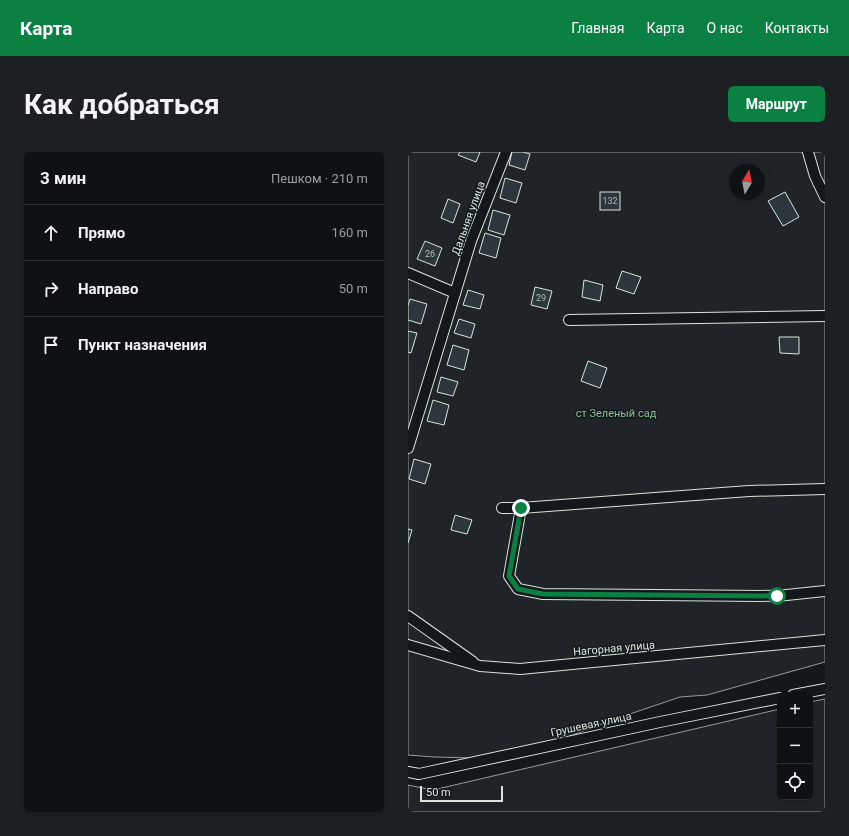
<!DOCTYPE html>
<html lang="ru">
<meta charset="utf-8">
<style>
:root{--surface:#0f1215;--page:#1d2022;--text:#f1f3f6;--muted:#9b9ea0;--line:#2f3234;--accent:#0b8043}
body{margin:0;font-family:Roboto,sans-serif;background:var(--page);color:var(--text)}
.controls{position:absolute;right:12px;bottom:12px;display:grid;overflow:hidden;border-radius:6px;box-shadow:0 2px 10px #0003}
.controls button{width:36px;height:36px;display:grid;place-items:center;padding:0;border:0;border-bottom:1px solid var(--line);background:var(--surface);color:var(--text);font:20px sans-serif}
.compass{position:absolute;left:321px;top:12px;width:36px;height:36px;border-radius:50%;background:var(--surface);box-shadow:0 2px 10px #0003;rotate:10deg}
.scale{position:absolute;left:12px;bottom:10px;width:83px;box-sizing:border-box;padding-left:4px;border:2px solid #d8e6dc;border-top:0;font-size:11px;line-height:14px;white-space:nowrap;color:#d8e6dc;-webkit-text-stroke:3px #14181c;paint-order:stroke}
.stop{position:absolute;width:12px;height:12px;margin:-9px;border:3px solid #0b8043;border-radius:50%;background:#fff}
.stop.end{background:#0b8043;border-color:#fff;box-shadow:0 1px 4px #0008}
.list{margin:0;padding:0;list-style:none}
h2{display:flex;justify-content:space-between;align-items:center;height:52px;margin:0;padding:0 16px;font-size:17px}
h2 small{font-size:13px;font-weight:400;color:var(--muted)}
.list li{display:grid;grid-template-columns:26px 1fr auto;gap:12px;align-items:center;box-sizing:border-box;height:56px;padding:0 16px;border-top:1px solid var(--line)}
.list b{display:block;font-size:15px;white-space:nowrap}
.list em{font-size:13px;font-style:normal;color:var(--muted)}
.icon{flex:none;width:22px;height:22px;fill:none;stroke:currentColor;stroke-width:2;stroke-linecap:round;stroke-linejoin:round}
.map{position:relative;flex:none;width:417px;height:660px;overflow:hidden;border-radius:6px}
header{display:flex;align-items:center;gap:24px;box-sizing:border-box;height:56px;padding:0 20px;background:var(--accent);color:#fff}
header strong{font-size:19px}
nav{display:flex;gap:22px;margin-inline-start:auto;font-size:14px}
.intro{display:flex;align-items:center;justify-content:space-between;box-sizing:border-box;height:96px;padding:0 24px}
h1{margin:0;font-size:28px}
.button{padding:10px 18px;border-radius:6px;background:var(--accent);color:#fff;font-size:14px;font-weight:700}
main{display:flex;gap:24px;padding:0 24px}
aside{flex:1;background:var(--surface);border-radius:6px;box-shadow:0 2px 10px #0003}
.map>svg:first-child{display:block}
</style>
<header>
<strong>Карта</strong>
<nav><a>Главная</a><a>Карта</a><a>О нас</a><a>Контакты</a></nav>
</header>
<div class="intro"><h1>Как добраться</h1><a class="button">Маршрут</a></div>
<main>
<aside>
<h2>3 мин<small>Пешком · 210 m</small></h2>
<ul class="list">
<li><svg class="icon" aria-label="ahead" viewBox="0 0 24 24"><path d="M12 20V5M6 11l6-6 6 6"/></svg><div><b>Прямо</b></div><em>160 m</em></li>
<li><svg class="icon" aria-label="right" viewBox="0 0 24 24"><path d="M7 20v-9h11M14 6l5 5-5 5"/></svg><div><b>Направо</b></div><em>50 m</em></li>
<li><svg class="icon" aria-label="arrive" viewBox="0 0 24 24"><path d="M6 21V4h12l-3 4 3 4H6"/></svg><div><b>Пункт назначения</b></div></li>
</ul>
</aside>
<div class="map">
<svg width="417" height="660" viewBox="0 0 417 660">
<rect width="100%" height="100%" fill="#14181c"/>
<g fill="#202428" stroke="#939e99" fill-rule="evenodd">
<path d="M0,0H417V510L299,543L272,545L219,563L151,588L65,606L26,605L0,603ZM327,18H351V42H327Z"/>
<path d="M417,547V660H0V633L25,638L372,557V645H402V550Z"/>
</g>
<g fill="#2c363c" stroke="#d8e6dc">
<path d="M52,0H72L68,10L50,3Z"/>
<path d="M104,0H115L122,2L117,18L101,13Z"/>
<path d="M97,26L114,31L108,51L92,46Z"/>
<rect x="192" y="40" width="20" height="18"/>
<path d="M377,40L391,65L375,74L360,49Z"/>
<path d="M40,47L52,52L45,71L33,66Z"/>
<path d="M85,58L102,63L96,83L80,78Z"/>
<path d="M77,81L93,86L88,106L71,101Z"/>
<path d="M17,89L34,96L27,114L9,107Z"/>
<path d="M214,119L233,125L226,142L208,136Z"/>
<path d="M176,128L195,133L192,149L174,145Z"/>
<path d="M127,135L144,139L139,157L123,153Z"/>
<path d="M60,138L76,143L72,157L55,153Z"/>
<path d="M2,147L19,152L13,172L0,168V154Z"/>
<path d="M51,167L67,172L63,186L46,181Z"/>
<path d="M0,179L9,181L3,201L0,200Z"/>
<path d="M371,185H391V202L372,201Z"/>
<path d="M45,193L61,198L56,218L39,213Z"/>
<path d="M180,209L199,216L192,236L173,229Z"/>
<path d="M33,225L50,230L45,244L29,240Z"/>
<path d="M25,248L41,253L36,273L19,269Z"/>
<path d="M6,307L23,312L17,332L1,327Z"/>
<path d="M47,363L64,368L59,382L43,378Z"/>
<path d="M0,377L4,378L0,391Z"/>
</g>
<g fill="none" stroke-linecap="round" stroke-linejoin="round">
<g stroke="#d8e6dc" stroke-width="12">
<g id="street">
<path d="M400,0L407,24L417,45"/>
<path d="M0,121L47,141"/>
<path d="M161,168L417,164"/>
<path d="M0,296L63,89L98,0"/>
<path d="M94,356H113L341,339L417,337"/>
<path d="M113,356L101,424L110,437L135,442L369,444L417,439"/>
<path d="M0,464L65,510"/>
<path d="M0,493L72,514L112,517L417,488"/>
<path d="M385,543L417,537"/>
<path d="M0,620L11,622L252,570L372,546"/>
</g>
</g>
<use href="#street" stroke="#14181c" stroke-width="10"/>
</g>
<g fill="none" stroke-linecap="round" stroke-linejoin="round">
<path stroke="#0b8043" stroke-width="5" d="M113,356L101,424L110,437L135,442L369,444"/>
</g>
<g text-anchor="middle" stroke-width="3" stroke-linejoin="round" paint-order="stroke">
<g font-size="9" fill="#adbab4">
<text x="202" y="52">132</text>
<text x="22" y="105">26</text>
<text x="133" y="149">29</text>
</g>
<g font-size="11" fill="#d8e6dc" stroke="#14181c">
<text transform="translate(60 66) rotate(-70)" y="4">Дальняя улица</text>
<text transform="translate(206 496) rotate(-5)" y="4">Нагорная улица</text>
<text transform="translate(183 572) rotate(-12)" y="4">Грушевая улица</text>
</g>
<g font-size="11" fill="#8ac095" stroke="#14181c">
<text x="208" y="265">ст Зеленый сад</text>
</g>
</g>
</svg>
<div class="controls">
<button>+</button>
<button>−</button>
<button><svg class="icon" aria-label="locate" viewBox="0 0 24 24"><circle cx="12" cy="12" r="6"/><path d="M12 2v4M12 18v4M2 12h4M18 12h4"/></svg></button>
</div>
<svg class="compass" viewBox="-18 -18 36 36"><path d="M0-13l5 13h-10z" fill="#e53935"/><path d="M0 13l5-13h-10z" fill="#9b9ea0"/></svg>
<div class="scale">50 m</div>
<div class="stop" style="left:369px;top:444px"></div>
<div class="stop end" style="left:113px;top:356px"></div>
</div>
</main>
